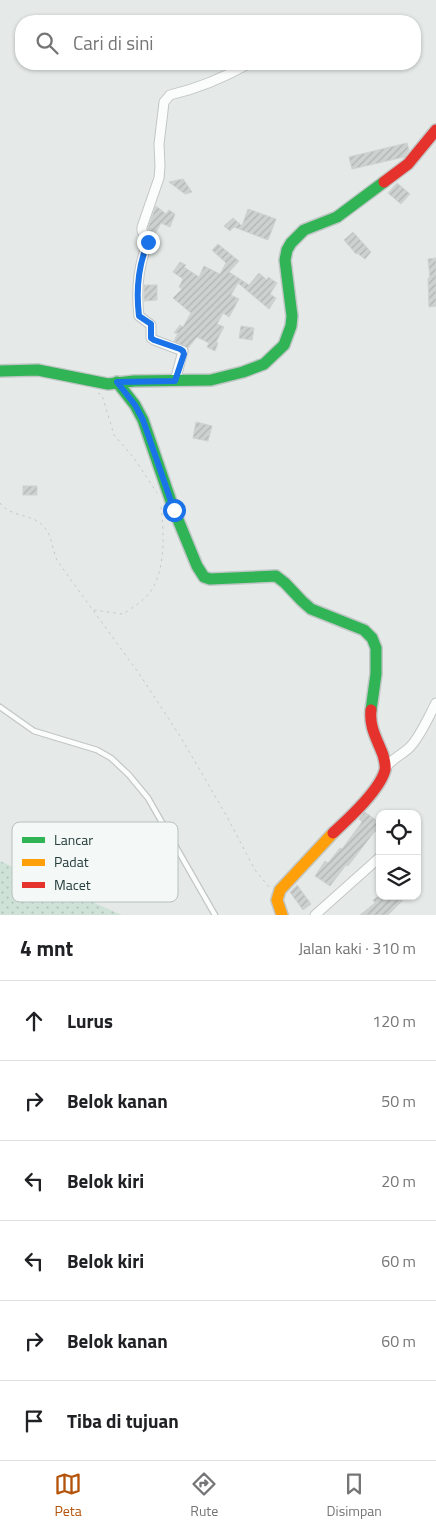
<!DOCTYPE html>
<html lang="id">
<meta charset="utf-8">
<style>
:root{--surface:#fff;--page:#f2f2f2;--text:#202124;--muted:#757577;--line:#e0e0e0;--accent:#b45309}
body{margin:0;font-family:"Titillium Web",sans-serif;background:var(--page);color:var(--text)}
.controls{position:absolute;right:15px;bottom:15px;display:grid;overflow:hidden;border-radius:10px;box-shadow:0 1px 4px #0004}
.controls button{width:45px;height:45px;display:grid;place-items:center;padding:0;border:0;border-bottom:1px solid var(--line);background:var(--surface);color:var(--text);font:25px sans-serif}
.stop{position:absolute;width:15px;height:15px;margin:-11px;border:4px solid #1a73e8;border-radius:50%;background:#fff}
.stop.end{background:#1a73e8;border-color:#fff;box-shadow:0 1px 5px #0008}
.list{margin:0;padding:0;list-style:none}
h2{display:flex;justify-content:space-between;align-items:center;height:65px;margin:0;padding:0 20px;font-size:21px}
h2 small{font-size:16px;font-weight:400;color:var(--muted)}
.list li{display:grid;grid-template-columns:32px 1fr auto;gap:15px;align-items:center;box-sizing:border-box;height:80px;padding:0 20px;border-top:1px solid var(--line)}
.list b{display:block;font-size:19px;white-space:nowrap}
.list em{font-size:16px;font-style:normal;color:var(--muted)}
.icon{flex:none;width:28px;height:28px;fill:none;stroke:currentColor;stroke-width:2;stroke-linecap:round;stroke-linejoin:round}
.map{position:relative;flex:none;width:436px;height:915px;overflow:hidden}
.search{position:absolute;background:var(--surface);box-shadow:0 1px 4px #0004;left:15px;right:15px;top:15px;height:55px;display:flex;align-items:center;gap:12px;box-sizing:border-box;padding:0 18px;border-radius:20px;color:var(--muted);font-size:19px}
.sheet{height:545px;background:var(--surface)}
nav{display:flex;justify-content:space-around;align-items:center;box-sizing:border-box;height:70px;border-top:1px solid var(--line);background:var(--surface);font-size:14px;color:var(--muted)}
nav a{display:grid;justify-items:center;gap:2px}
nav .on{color:var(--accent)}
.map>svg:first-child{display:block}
</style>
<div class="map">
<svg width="436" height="915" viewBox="0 0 436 915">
<defs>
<pattern id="green-dots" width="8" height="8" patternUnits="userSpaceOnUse" patternTransform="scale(1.25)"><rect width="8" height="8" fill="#cfe2d8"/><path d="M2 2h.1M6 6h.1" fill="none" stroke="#b2c3ba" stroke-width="1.8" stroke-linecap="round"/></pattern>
<pattern id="building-hatch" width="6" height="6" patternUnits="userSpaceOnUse" patternTransform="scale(1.25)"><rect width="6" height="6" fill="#cdd1d0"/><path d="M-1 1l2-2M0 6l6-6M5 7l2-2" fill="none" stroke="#b0b4b3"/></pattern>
</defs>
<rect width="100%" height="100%" fill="#e5eae9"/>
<path fill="url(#green-dots)" d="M0,861L122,915H0Z"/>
<g fill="url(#building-hatch)" stroke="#ced3d2">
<path d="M407,143L409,150L404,157L352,169L349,157Z"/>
<path d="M183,179L192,192L185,194L169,182Z"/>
<path d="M397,183L410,194L401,204L388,193Z"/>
<path d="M156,206L166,214L169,210L175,214L170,227L161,223L154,236L151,234L148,228Z"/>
<path d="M248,209L276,219L268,240L234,227L230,231L224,226L233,218L242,226Z"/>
<path d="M353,232L371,252L365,259L357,253L356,254L344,240Z"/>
<path d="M218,244L239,261L229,272L249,285L259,273L267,280L268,277L277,283L270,294L276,298L269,309L238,283L231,295L239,299L229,317L223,313L217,324L224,327L216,342L218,343L215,351L207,347L209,343L197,337L188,348L174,341L178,333H174L180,325L183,327L191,313L173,298L182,289L179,287L183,279L173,272L180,262L186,265L184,267L199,277L204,266L220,274L226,263L212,250Z"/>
<path d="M436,258V306L429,307L428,278H430L428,259Z"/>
<path d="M144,285H157V300L144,301Z"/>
<path d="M241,326L254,328L252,340L239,338Z"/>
<path d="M196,422L212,426L208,441L193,438Z"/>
<rect x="23" y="486" width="14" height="9"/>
<path d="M365,812L380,823V829L377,833L375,831L348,866L346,865L330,886L315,876L325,861L328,863L340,848L342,849L362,822L359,819Z"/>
<path d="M297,885L311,904L303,910L290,892Z"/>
<path d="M379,896H407L388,915H360L375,903L373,900Z"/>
</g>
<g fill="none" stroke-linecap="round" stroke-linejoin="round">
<g stroke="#c2c7c6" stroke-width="7">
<path id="lane" d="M0,707L34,731L97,750L111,758L129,775L148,798L215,915"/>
</g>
<g stroke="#c2c7c6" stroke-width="11">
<g id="street">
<path d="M175,381L183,351L154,340L151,338V325L139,316C136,291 138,266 148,242L142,231V227L159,178L160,166L159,144L163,111L164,102L170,95C196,89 225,77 248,64"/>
<path d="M386,767C393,758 402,755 410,747C420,737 429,716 436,703"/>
<path d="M315,915L380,857"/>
</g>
</g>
<g stroke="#c1c7c6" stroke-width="14">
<g id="fast">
<path d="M0,371L38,370L108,384L134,381L211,380L243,372L264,364L284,345L291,326L292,316L285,260L287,250L291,243L304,230L337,217L384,182"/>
<path d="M117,382L135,405L143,420L174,510L197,566L204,577L210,579L276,576L285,583L302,601L311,609L364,630L372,638L376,648V674L371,710"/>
</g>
</g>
<g stroke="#c1c7c6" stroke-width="14">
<path id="slow" d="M282,915L277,900L280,890L333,833"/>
</g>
<g stroke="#c1c7c6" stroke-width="14">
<g id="jam">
<path d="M384,182L408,164L436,130"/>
<path d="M333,833C348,819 380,790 385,770C386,765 384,759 383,755C377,739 369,727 371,710"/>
</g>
</g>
<g stroke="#c2cac9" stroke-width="1" stroke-dasharray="2.5 4" stroke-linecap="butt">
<path d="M98,393L102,395L114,435L134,458L157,493"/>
<path d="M0,503C11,518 34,513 45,528C53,537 52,552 58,562L140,675L180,736L225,813L255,870L269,887"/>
<path d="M94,610L123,614C132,608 145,600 151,591C166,567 164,533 161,506"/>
</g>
<use href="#lane" stroke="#fbfcfc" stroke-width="4.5"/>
<use href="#street" stroke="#fbfcfc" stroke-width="9"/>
<use href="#fast" stroke="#30b455" stroke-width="11"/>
<use href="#slow" stroke="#ff9f0a" stroke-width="11"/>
<use href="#jam" stroke="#e5322d" stroke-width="11"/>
</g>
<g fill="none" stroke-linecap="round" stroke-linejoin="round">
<path stroke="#1a73e8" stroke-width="6" d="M148,242C138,266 136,291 139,316L151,324V338L154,340L180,349L183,351L184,354L175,381L117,382L135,405L143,420L174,510"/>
</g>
<rect x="12" y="822" width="166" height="80" rx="8" fill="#f4f9f7" stroke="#b6c0be" stroke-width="1"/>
<rect x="22" y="837" width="23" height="6" fill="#30b455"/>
<rect x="22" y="859" width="23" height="7" fill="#ff9f0a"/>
<rect x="22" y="882" width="23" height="6" fill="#e5322d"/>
<g font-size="14" fill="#243c3a">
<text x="54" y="845">Lancar</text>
<text x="54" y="867">Padat</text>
<text x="54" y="890">Macet</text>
</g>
</svg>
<div class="controls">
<button><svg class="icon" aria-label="locate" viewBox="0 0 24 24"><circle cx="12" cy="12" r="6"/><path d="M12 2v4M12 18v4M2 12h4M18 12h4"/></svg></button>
<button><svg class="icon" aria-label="layers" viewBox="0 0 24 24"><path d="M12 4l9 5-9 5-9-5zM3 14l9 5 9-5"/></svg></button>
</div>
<div class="stop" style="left:174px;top:510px"></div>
<div class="stop end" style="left:148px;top:242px"></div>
<div class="search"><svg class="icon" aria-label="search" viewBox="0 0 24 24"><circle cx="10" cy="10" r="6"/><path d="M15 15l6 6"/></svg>Cari di sini</div>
</div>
<section class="sheet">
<h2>4 mnt<small>Jalan kaki · 310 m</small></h2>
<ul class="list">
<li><svg class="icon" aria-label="ahead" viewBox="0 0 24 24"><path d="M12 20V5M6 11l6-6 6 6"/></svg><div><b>Lurus</b></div><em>120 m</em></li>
<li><svg class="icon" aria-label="right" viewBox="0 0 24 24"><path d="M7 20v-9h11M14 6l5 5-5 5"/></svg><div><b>Belok kanan</b></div><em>50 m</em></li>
<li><svg class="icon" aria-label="left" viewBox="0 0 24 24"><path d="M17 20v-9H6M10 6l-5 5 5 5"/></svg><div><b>Belok kiri</b></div><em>20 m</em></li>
<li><svg class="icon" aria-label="left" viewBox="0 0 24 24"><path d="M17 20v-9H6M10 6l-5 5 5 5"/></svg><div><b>Belok kiri</b></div><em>60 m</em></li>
<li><svg class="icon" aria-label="right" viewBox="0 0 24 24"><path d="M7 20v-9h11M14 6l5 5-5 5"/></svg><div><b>Belok kanan</b></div><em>60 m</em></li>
<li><svg class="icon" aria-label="arrive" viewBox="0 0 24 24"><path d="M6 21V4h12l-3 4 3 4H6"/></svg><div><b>Tiba di tujuan</b></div></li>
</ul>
</section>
<nav>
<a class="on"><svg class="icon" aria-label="map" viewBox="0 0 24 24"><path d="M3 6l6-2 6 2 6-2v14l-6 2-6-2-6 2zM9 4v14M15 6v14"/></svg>Peta</a>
<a><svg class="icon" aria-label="directions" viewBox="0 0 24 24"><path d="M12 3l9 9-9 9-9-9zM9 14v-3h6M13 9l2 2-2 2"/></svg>Rute</a>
<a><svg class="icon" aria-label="saved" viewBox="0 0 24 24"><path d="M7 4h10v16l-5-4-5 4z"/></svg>Disimpan</a>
</nav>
